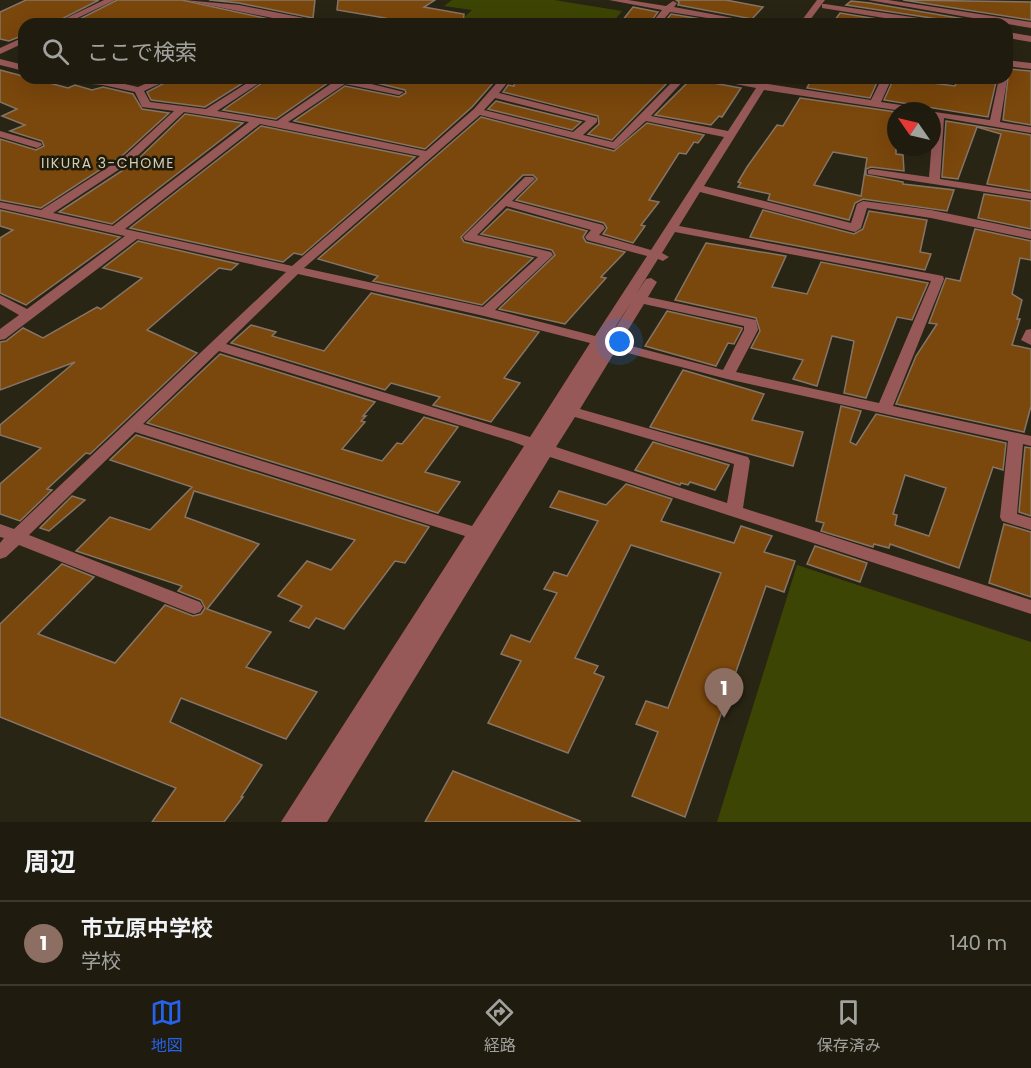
<!DOCTYPE html>
<html lang="ja">
<meta charset="utf-8">
<style>
:root{--surface:#1f1c0f;--page:#272518;--text:#f1f3f6;--muted:#a1a19e;--line:#3c3a2f;--accent:#2563eb}
body{margin:0;font-family:Poppins,"Noto Sans JP",sans-serif;background:var(--page);color:var(--text)}
.compass{position:absolute;left:887px;top:102px;width:54px;height:54px;border-radius:50%;background:var(--surface);box-shadow:0 6px 24px #0002;rotate:304deg}
.you{position:absolute;left:620px;top:342px;width:21px;height:21px;margin:-15px;border:4px solid #fff;border-radius:50%;background:#1a73e8;box-shadow:0 0 0 9px #1a73e833}
.badge{display:grid;place-items:center;width:39px;height:39px;border-radius:50%;background:var(--accent);color:#fff;font-size:20px;font-weight:700}
.pin{position:absolute;translate:-50% -50px;filter:drop-shadow(0 2px 3px #0008)}
.pin::after{content:'';position:absolute;top:32px;width:21px;height:18px;background:inherit;clip-path:polygon(0 0,100% 0,50% 100%)}
.list{margin:0;padding:0;list-style:none}
h2{display:flex;justify-content:space-between;align-items:center;height:78px;margin:0;padding:0 24px;font-size:26px}
h2 small{font-size:20px;font-weight:400;color:var(--muted)}
.list li{display:grid;grid-template-columns:39px 1fr auto;gap:18px;align-items:center;box-sizing:border-box;height:84px;padding:0 24px;border-top:2px solid var(--line)}
.list b{display:block;font-size:22px;white-space:nowrap}
.list p{margin:0;font-size:20px;white-space:nowrap;color:var(--muted)}
.list em{font-size:20px;font-style:normal;color:var(--muted)}
.icon{flex:none;width:33px;height:33px;fill:none;stroke:currentColor;stroke-width:2;stroke-linecap:round;stroke-linejoin:round}
.map{position:relative;flex:none;width:1031px;height:822px;overflow:hidden}
.search{position:absolute;background:var(--surface);box-shadow:0 6px 24px #0002;left:18px;right:18px;top:18px;height:66px;display:flex;align-items:center;gap:15px;box-sizing:border-box;padding:0 21px;border-radius:18px;color:var(--muted);font-size:22px}
.sheet{height:162px;background:var(--surface)}
nav{display:flex;justify-content:space-around;align-items:center;box-sizing:border-box;height:84px;border-top:2px solid var(--line);background:var(--surface);font-size:16px;color:var(--muted)}
nav a{display:grid;justify-items:center;gap:3px}
nav .on{color:var(--accent)}
.map>svg:first-child{display:block}
</style>
<div class="map">
<svg width="1031" height="822" viewBox="0 0 1031 822">
<rect width="100%" height="100%" fill="#292514"/>
<g fill="#3d4504">
<path d="M452,0H554L622,11L614,21L626,23L457,24L472,10L444,6Z"/>
<path d="M797,565L1031,642V822H717Z"/>
</g>
<g fill="#7a470c" stroke="#867567" stroke-width="1.5" fill-rule="evenodd">
<path d="M26,0H99L52,24H24V35L9,41L0,39V12Z"/>
<path d="M117,0H182L291,24H70Z"/>
<path d="M209,0H315L313,18L239,3Z"/>
<path d="M338,0H435L424,7L464,14L463,24H377L385,18L337,10Z"/>
<path d="M676,0H726L763,7L752,19L678,5L679,2Z"/>
<path d="M903,0L1031,2V20Z"/>
<path d="M851,1L870,3L994,24H944L938,19L846,5Z"/>
<path d="M633,7L658,12L649,24L622,21Z"/>
<path d="M840,13L908,24H832Z"/>
<path d="M671,14L731,24H663Z"/>
<path d="M1009,69L1031,71V125L1003,120Z"/>
<path d="M0,70L68,88L75,85L92,90L103,87L133,94L142,109L169,113L123,155L41,208L0,200V139L36,150L44,146L42,141L10,131L25,125L2,116L17,109L0,102Z"/>
<path d="M174,78H251L205,107L151,100L147,92Z"/>
<path d="M269,78H331L332,80L276,119L223,110Z"/>
<path d="M356,78H467L494,82L472,107L425,149L294,121L345,86L399,97L406,93L405,90Z"/>
<path d="M514,78H672L612,140L588,134L599,124L598,116L503,92L508,85L514,86Z"/>
<path d="M812,78H879L870,98L807,88Z"/>
<path d="M894,78L955,86L958,78H997L988,117L884,100Z"/>
<path d="M691,79L741,88L722,117L719,116L711,125L655,115Z"/>
<path d="M800,98L896,112V154L903,155L904,171L871,167L866,169V175L903,182V184L954,190L947,211L863,199L855,203L849,220L768,200L770,194L738,187L741,183L738,182L747,167L777,125L783,126ZM833,152L867,158L861,196L814,185Z"/>
<path d="M496,101L581,122L572,130L488,109Z"/>
<path d="M185,114L243,123L112,224L59,212L134,163Z"/>
<path d="M481,117L614,151L647,123L704,135L698,143L694,142L686,154L679,153L649,200L659,202L641,225L645,226L633,243L603,234L607,228L604,223L516,200L537,179L533,175H523L461,237L464,242L533,258L482,305L373,281L378,276L318,259Z"/>
<path d="M946,121L1031,135V191L987,184L1001,134L977,127L958,179L942,177Z"/>
<path d="M261,126L415,157L302,255L294,253L283,262L130,228Z"/>
<path d="M984,194L1031,201V229L978,218Z"/>
<path d="M507,209L587,231L583,237L586,242L625,252L601,277L606,278L565,324L499,309L555,255L552,250L481,234Z"/>
<path d="M0,210L120,237L26,305L0,293V238L13,230L0,226Z"/>
<path d="M763,210L854,234L863,229L869,211L927,220L920,252L931,254L925,270L750,237Z"/>
<path d="M975,229L1031,241V260L1020,258L1012,294L1022,300L1017,319H1020L1012,345L1031,349V406L1024,432L896,404L916,356L937,324L929,323L946,278L960,281Z"/>
<path d="M138,241L238,264L231,270L219,268L147,330L197,353L90,454L86,453L47,489L52,490L20,521L0,514V484L41,448L0,435V425L75,362L0,390V342L6,341L23,328L43,338L97,307L101,309L142,278L103,268Z"/>
<path d="M706,243L786,256L772,287L807,294L821,262L928,283L912,320L897,317L866,398L844,393L854,341L832,336L817,386L793,379L803,360L751,348L760,331L756,318L675,300Z"/>
<path d="M371,293L539,332L504,378L520,383L491,422L433,405L440,397L391,383L385,390L231,343L251,325L276,332L272,336L324,351Z"/>
<path d="M667,311L742,328V329L734,344L728,343L716,366L645,346Z"/>
<path d="M220,354L375,402L363,416H366L361,421L365,422L342,449L382,461L397,443L402,444L424,417L458,427L425,472L460,482L438,513L147,423Z"/>
<path d="M683,370L764,394L752,420L803,432L793,466L650,427Z"/>
<path d="M841,406L861,411L850,442L856,445L876,414L1006,443L1003,470L993,467L959,568L890,544L889,548L874,544L873,547L821,531L824,523L816,521ZM905,475L946,488L929,536L895,525L897,515L893,514Z"/>
<path d="M136,435L429,527L405,563L395,561L344,629L316,618L309,628L290,621L302,606L278,596L307,561L331,570L355,540L194,491L185,517L259,544L207,609L271,632L246,667L317,692L286,739L181,698L170,722L262,765L241,797H243L224,822H152L176,788L0,717V624L62,564L94,577L38,634L115,663L165,605L193,616L201,614L205,608L201,600L178,591L182,586L76,551L110,517L150,530L192,487L110,460Z"/>
<path d="M653,442L729,465L715,490L690,482L688,485L681,483L680,485L635,470Z"/>
<path d="M1025,447L1031,448V516L1019,512Z"/>
<path d="M626,484L672,499L661,521L734,543L741,526L772,536L764,552L795,561L784,592L766,586L685,817L632,796L658,732L636,724L646,701L668,708L721,573L631,545L575,658L598,666L594,673L604,677L568,753L488,723L521,661L501,654L511,635L530,642L557,593L544,589L554,572L567,576L598,521L550,507L559,491L606,505Z"/>
<path d="M72,496L85,500L49,531L40,528Z"/>
<path d="M1004,524L1031,532V597L989,583Z"/>
<path d="M815,546L867,563L860,582L807,564Z"/>
<path d="M453,771L580,821V822H425Z"/>
</g>
<g fill="none" stroke-linecap="round" stroke-linejoin="round">
<g fill="#965958" fill-rule="evenodd">
<path d="M104,0H115L65,24H54Z"/>
<path d="M184,0L239,5L334,24H302Z"/>
<path d="M609,0H628L666,6L673,1L677,3L674,7L765,24H745L670,12L660,24H651L662,10Z"/>
<path d="M817,0H825L807,24H799Z"/>
<path d="M868,0H888L1031,22V28Z"/>
<path d="M825,4L938,21L942,24H922L822,8V4Z"/>
<path d="M1007,32L1031,36V42L1007,38Z"/>
<path d="M24,37V43L0,54V48Z"/>
<path d="M0,59L24,65V71L0,65Z"/>
<path d="M1007,60L1031,63V69L1007,66Z"/>
<path d="M49,78L103,79L138,87L159,78H172L144,91L150,102L206,109L255,78H267L217,111L277,121L335,81L333,78H347L404,92L399,95L345,84L288,122L426,151L474,109L501,78H511L499,93L597,118V122L583,135L613,142L676,78H686L651,116L728,131L756,88L704,78H727L759,83L762,78H772L768,84L871,100L882,78H892L881,102L921,108L926,111H902L764,90L704,186L851,223L857,204L863,201L931,210L1031,231V239L931,218L867,208L861,228L855,232L700,192L679,226L943,276L944,279L893,406L1031,436V446L1023,444L1017,514L1031,518V530L1002,521L1000,517L1008,441L727,379L616,350L580,409L748,457L750,461L743,508L1031,600V614L550,457L327,822H281L465,536L135,432L29,535L200,602L203,607L200,612L194,614L188,612L19,545L6,557L0,559V543L4,538L0,537V524L14,529L286,272L137,239L5,339L0,340V329L19,315L0,304V295L27,309L125,236L0,208V202L41,210L124,157L174,111L142,107L135,92L103,85L54,81ZM495,98L586,121L573,132L484,110ZM184,112L249,122L113,226L53,213L132,161ZM480,115L615,149L646,121L724,137L651,250L599,235L605,228L603,225L512,201L535,179L533,177H525L463,237L465,240L538,257L483,307L304,268ZM260,124L420,156L292,266L125,229ZM506,206L591,230L585,237L587,240L647,256L595,336L495,310L553,255L551,252L477,235ZM675,232L931,281L879,403L736,372L758,330L756,320L648,297L657,282L651,278L646,279L636,294L658,259L663,261L669,257L662,253ZM298,274L484,316L590,343L530,437L226,344ZM632,301L608,340H607ZM644,304L744,326V330L723,370L620,343ZM219,351L511,441L524,446L472,526L143,424ZM575,417L734,464L727,503L556,447Z"/>
<path d="M999,78L1007,80L1000,122L1031,127V133L944,118L940,179L1031,193V199L868,174V170L872,169L929,177L934,116L932,111H928L990,120Z"/>
<path d="M0,131L41,143L42,145L37,148L0,137Z"/>
<path d="M1031,329V345L1021,340L1026,330Z"/>
</g>
</g>
<g text-anchor="middle" stroke-width="5" stroke-linejoin="round" paint-order="stroke">
<g font-size="14" letter-spacing="1.5" fill="#d2cdb8" stroke="#1f1b0b">
<text x="108" y="168">IIKURA 3-CHOME</text>
</g>
</g>
</svg>
<svg class="compass" viewBox="-18 -18 36 36"><path d="M0-13l5 13h-10z" fill="#e53935"/><path d="M0 13l5-13h-10z" fill="#a1a19e"/></svg>
<div class="you"></div>
<div class="pin badge" style="left:724px;top:718px;background:#8d6e63">1</div>
<div class="search"><svg class="icon" aria-label="search" viewBox="0 0 24 24"><circle cx="10" cy="10" r="6"/><path d="M15 15l6 6"/></svg>ここで検索</div>
</div>
<section class="sheet">
<h2>周辺<small></small></h2>
<ul class="list">
<li><span class="badge" style="background:#8d6e63">1</span><div><b>市立原中学校</b><p>学校</p></div><em>140 m</em></li>
</ul>
</section>
<nav>
<a class="on"><svg class="icon" aria-label="map" viewBox="0 0 24 24"><path d="M3 6l6-2 6 2 6-2v14l-6 2-6-2-6 2zM9 4v14M15 6v14"/></svg>地図</a>
<a><svg class="icon" aria-label="directions" viewBox="0 0 24 24"><path d="M12 3l9 9-9 9-9-9zM9 14v-3h6M13 9l2 2-2 2"/></svg>経路</a>
<a><svg class="icon" aria-label="saved" viewBox="0 0 24 24"><path d="M7 4h10v16l-5-4-5 4z"/></svg>保存済み</a>
</nav>
